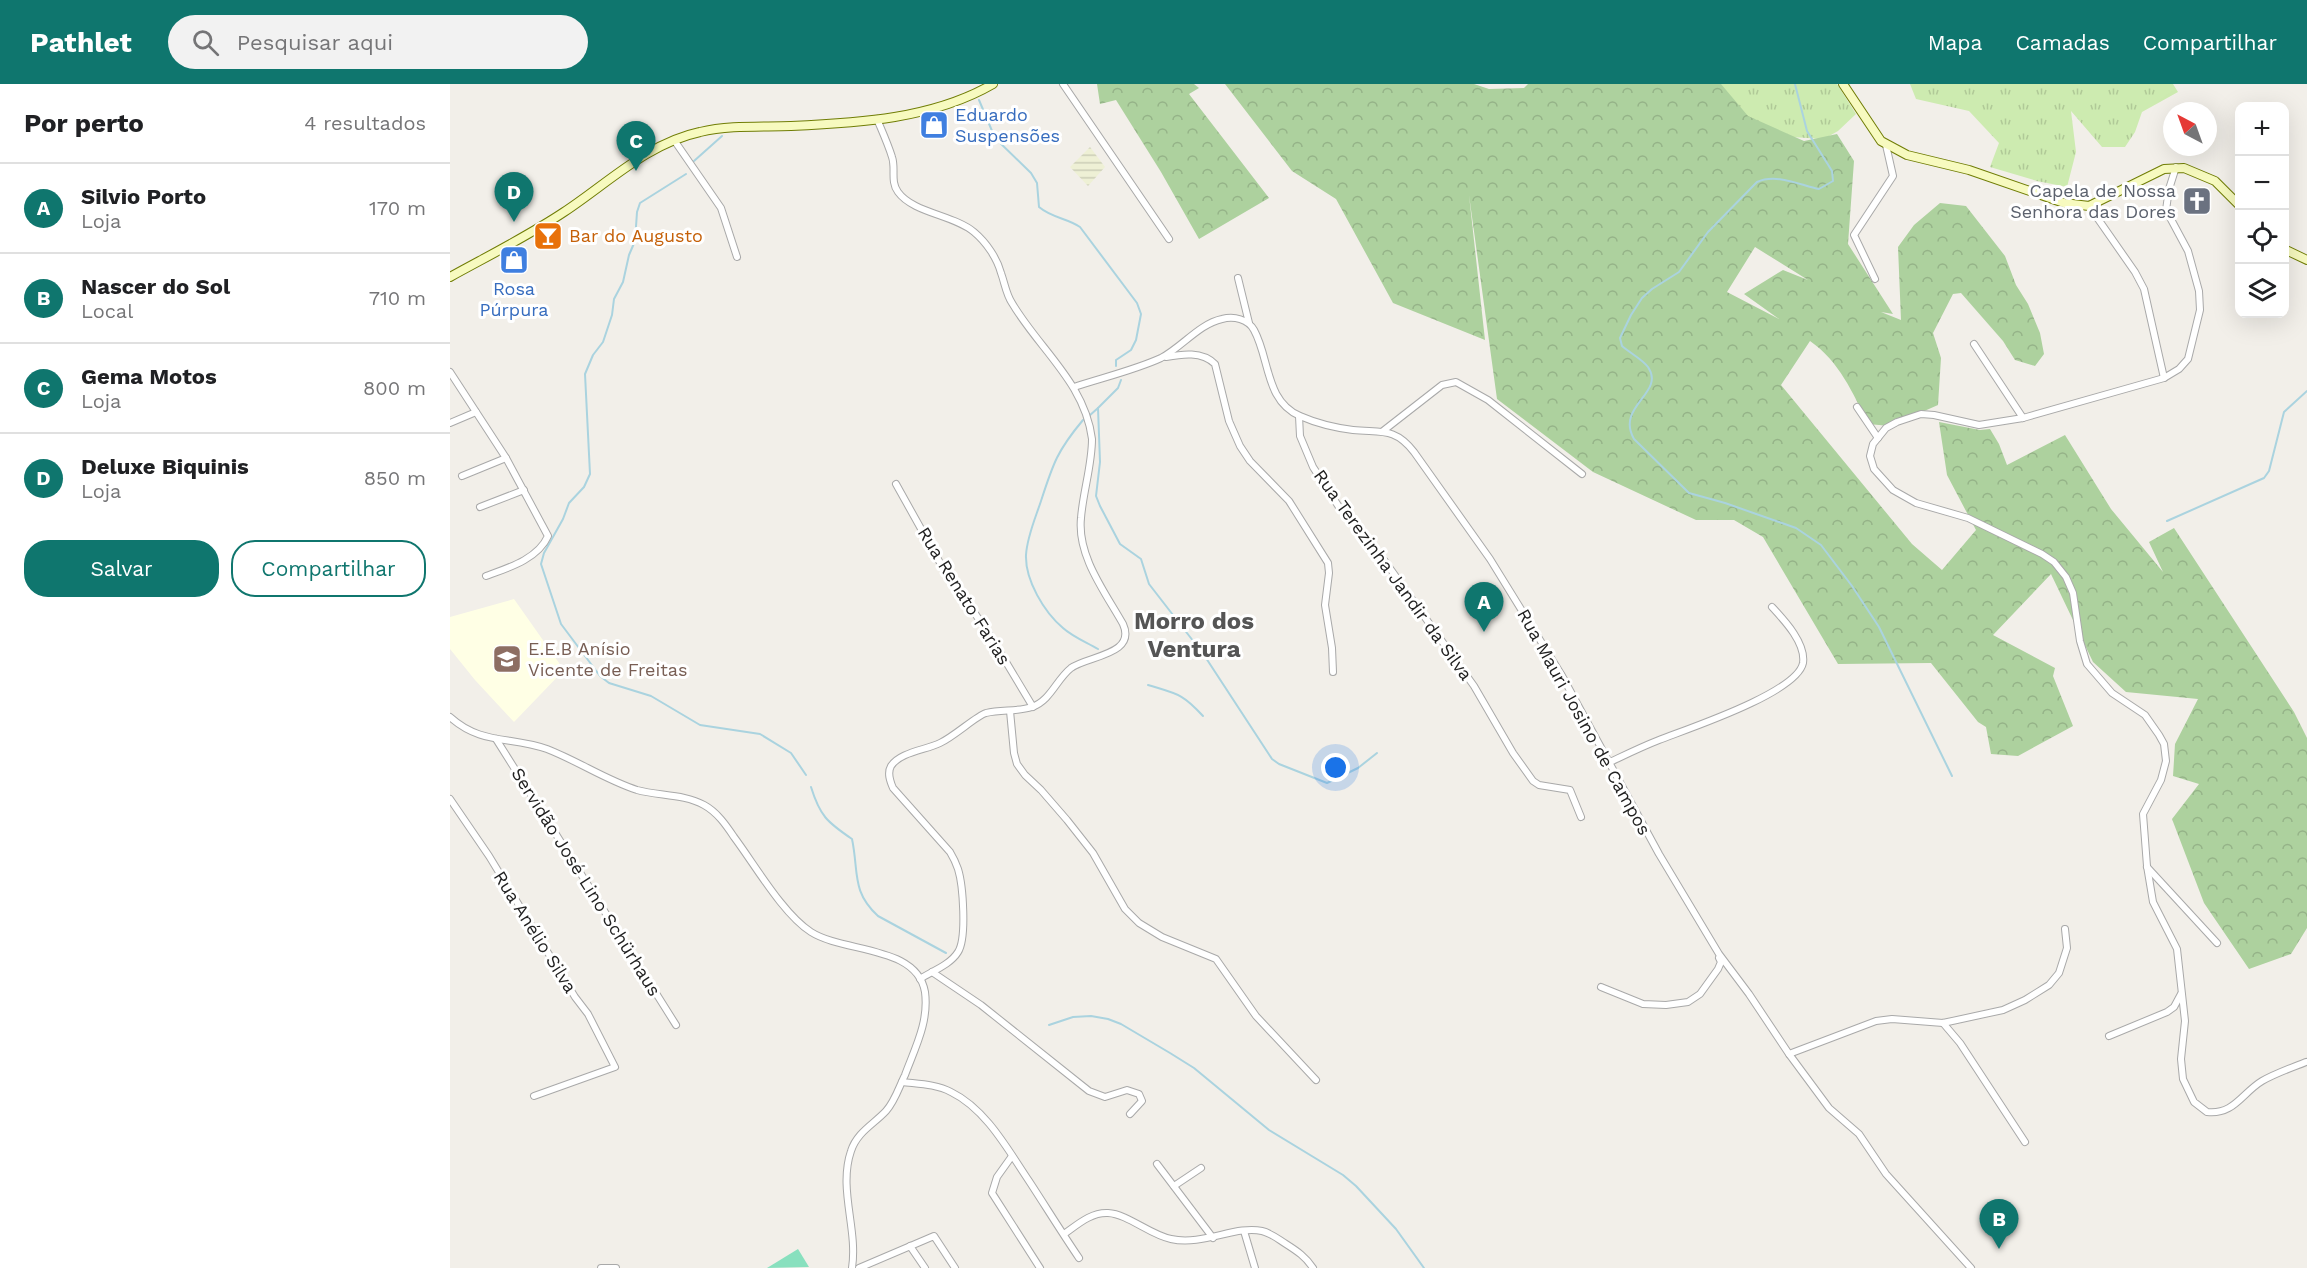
<!DOCTYPE html>
<html lang="pt">
<meta charset="utf-8">
<style>
:root{--surface:#fff;--page:#f2f2f2;--text:#202124;--muted:#757577;--line:#e0e0e0;--accent:#0f766e}
body{margin:0;font-family:"Work Sans",sans-serif;background:var(--page);color:var(--text)}
.controls{position:absolute;right:18px;top:18px;display:grid;overflow:hidden;border-radius:12px;box-shadow:0 6px 24px #0002}
.controls button{width:54px;height:54px;display:grid;place-items:center;padding:0;border:0;border-bottom:2px solid var(--line);background:var(--surface);color:var(--text);font:30px sans-serif}
.compass{position:absolute;left:1713px;top:18px;width:54px;height:54px;border-radius:50%;background:var(--surface);box-shadow:0 6px 24px #0002;rotate:319deg}
.you{position:absolute;left:886px;top:684px;width:21px;height:21px;margin:-15px;border:4px solid #fff;border-radius:50%;background:#1a73e8;box-shadow:0 0 0 9px #1a73e833}
.badge{display:grid;place-items:center;width:39px;height:39px;border-radius:50%;background:var(--accent);color:#fff;font-size:20px;font-weight:700}
.pin{position:absolute;translate:-50% -50px;filter:drop-shadow(0 2px 3px #0008)}
.pin::after{content:'';position:absolute;top:32px;width:21px;height:18px;background:inherit;clip-path:polygon(0 0,100% 0,50% 100%)}
.list{margin:0;padding:0;list-style:none}
h2{display:flex;justify-content:space-between;align-items:center;height:78px;margin:0;padding:0 24px;font-size:26px}
h2 small{font-size:20px;font-weight:400;color:var(--muted)}
.list li{display:grid;grid-template-columns:39px 1fr auto;gap:18px;align-items:center;box-sizing:border-box;height:90px;padding:0 24px;border-top:2px solid var(--line)}
.list b{display:block;font-size:22px;white-space:nowrap}
.list p{margin:0;font-size:20px;white-space:nowrap;color:var(--muted)}
.list em{font-size:20px;font-style:normal;color:var(--muted)}
.actions{display:flex;gap:12px;padding:18px 24px}
.actions a{flex:1;padding:14px 0;border:2px solid var(--accent);border-radius:24px;text-align:center;font-size:21px;color:var(--accent)}
.actions .main{background:var(--accent);color:#fff}
.icon{flex:none;width:33px;height:33px;fill:none;stroke:currentColor;stroke-width:2;stroke-linecap:round;stroke-linejoin:round}
.map{position:relative;flex:none;width:1857px;height:1184px;overflow:hidden}
header{display:flex;align-items:center;gap:36px;box-sizing:border-box;height:84px;padding:0 30px;background:var(--accent);color:#fff}
header strong{font-size:28px}
nav{display:flex;gap:33px;margin-inline-start:auto;font-size:21px}
.search{width:420px;height:54px;background:var(--page);display:flex;align-items:center;gap:15px;box-sizing:border-box;padding:0 21px;border-radius:33px;color:var(--muted);font-size:22px}
main{display:flex}
aside{flex:1;background:var(--surface)}
.map>svg:first-child{display:block}
</style>
<header>
<strong>Pathlet</strong>
<div class="search"><svg class="icon" aria-label="search" viewBox="0 0 24 24"><circle cx="10" cy="10" r="6"/><path d="M15 15l6 6"/></svg>Pesquisar aqui</div>
<nav><a>Mapa</a><a>Camadas</a><a>Compartilhar</a></nav>
</header>
<main>
<aside>
<h2>Por perto<small>4 resultados</small></h2>
<ul class="list">
<li><span class="badge">A</span><div><b>Silvio Porto</b><p>Loja</p></div><em>170 m</em></li>
<li><span class="badge">B</span><div><b>Nascer do Sol</b><p>Local</p></div><em>710 m</em></li>
<li><span class="badge">C</span><div><b>Gema Motos</b><p>Loja</p></div><em>800 m</em></li>
<li><span class="badge">D</span><div><b>Deluxe Biquinis</b><p>Loja</p></div><em>850 m</em></li>
</ul>
<div class="actions"><a class="main">Salvar</a><a>Compartilhar</a></div>
</aside>
<div class="map">
<svg width="1857" height="1184" viewBox="0 0 1857 1184">
<defs>
<pattern id="farmland-rules" width="6" height="5" patternUnits="userSpaceOnUse" patternTransform="scale(1.5)"><rect width="6" height="5" fill="#eef0d5"/><path d="M0 2.5h6" fill="none" stroke="#ccceb7"/></pattern>
<pattern id="grass-tufts" width="24" height="20" patternUnits="userSpaceOnUse" patternTransform="scale(1.5)"><rect width="24" height="20" fill="#cdebb0"/><path d="M3 7l-1-3M5 7V3M7 7l1-3M15 17l-1-3M17 17v-4M19 17l1-3" fill="none" stroke="#b0c997"/></pattern>
<pattern id="forest-crowns" width="20" height="18" patternUnits="userSpaceOnUse" patternTransform="scale(1.5)"><rect width="20" height="18" fill="#add19e"/><path d="M2 6a3 3 0 1 1 6 0M12 15a3 3 0 1 1 6 0" fill="none" stroke="#95b388"/></pattern>
</defs>
<rect width="100%" height="100%" fill="#f2efe9"/>
<path fill="#ffffe5" d="M64,515L114,586L64,638L25,596L0,565V533Z"/>
<path fill="url(#farmland-rules)" d="M640,63L655,83L638,102L620,83Z"/>
<g fill="url(#grass-tufts)">
<path d="M1258,0H1387L1406,30L1388,47L1374,55L1307,51Z"/>
<path d="M1460,0H1723L1728,8L1692,28L1685,48L1675,63H1652L1621,27L1626,68L1617,103L1587,97L1540,83L1549,59L1519,27L1466,15Z"/>
</g>
<g fill="url(#forest-crowns)" fill-rule="evenodd">
<path d="M647,0H744L749,4L739,10L819,114L749,155L711,88L666,16L650,20Z"/>
<path d="M775,0H1024L1039,5L1074,4L1078,0H1271L1298,32L1354,57L1387,50L1404,77L1398,160L1443,230L1431,228L1451,236L1448,163L1464,141L1490,119L1516,122L1555,172L1566,201L1578,220L1590,249L1594,270L1585,282L1565,276L1553,257L1511,209L1503,210L1483,249L1491,274L1488,321L1440,342L1418,340C1403,309 1389,277 1360,257L1331,301L1462,460L1492,486L1526,446L1497,391L1489,338L1530,346L1540,345L1549,360L1557,381L1615,351L1661,425L1713,488L1699,458L1724,444L1844,628L1857,654V844L1841,870L1799,885L1754,819L1722,735L1749,700L1723,692L1725,660L1748,615L1676,608L1643,578L1601,490L1543,551L1605,584L1603,592L1623,642L1568,672L1541,670L1536,643L1528,638L1481,579L1388,580L1313,453L1284,436H1246L1143,388L1047,315L1019,111L1035,256L943,219L886,115L842,87ZM1305,163L1358,196L1333,186L1294,210L1329,235L1277,208Z"/>
</g>
<path fill="#88e0be" d="M348,1165L359,1183L317,1184Z"/>
<g fill="none" stroke-linecap="round" stroke-linejoin="round">
<g stroke="#aad3df" stroke-width="2">
<path d="M1345,0L1357,47L1382,87L1383,97L1369,105C1350,101 1326,89 1307,98L1258,148L1229,188L1202,205L1192,214L1181,231L1170,254L1172,262C1180,269 1192,275 1198,283C1216,309 1165,322 1184,355L1239,409L1275,419L1346,444L1371,461L1402,502L1429,543L1502,692"/>
<path d="M529,16L545,54L581,89L587,99L589,123C602,134 617,134 630,143L687,219L691,230L686,256L681,266L666,276V282"/>
<path d="M244,77L272,52"/>
<path d="M236,90L190,119L187,128L185,157L179,171L173,198L164,215L162,231L153,258L143,271L135,290L140,390L134,403L119,419L113,435L94,469L91,480L111,540L150,592L159,599L201,612L250,641L310,650L341,669L356,691"/>
<path d="M671,296L668,304L648,324L650,378L646,412L650,422L670,460L691,475L699,500L754,571L822,675L829,680L877,699L908,684L927,669"/>
<path d="M639,332L648,324"/>
<path d="M633,336C607,367 603,380 591,417C585,435 577,453 576,471C575,496 594,528 613,544C623,553 636,558 648,565"/>
<path d="M1717,437L1814,394L1819,387L1834,328L1857,307"/>
<path d="M698,601C727,610 732,609 753,632"/>
<path d="M361,703C370,732 377,738 402,755C409,788 401,807 428,832L496,869"/>
<path d="M599,941L623,933L641,932L658,935L671,940L720,969L744,984L819,1046L893,1091L906,1102L946,1145L974,1184"/>
</g>
<g stroke="#a9a9a9" stroke-width="8">
<g id="street">
<path d="M613,0L719,155"/>
<path d="M427,35C432,47 438,60 442,73C446,85 440,97 448,108C463,129 504,131 524,148C536,158 547,174 551,189C555,200 556,210 562,219C589,265 635,299 642,355C642,381 633,408 631,434C627,472 655,508 673,540C687,571 637,572 621,584C606,596 601,616 582,623C567,628 551,625 536,629C526,632 505,652 490,659C476,666 450,668 441,682C437,689 440,697 443,704L500,768C503,773 506,779 508,785C513,801 517,854 508,868C500,881 482,887 470,895"/>
<path d="M224,56L271,124L287,173"/>
<path d="M1726,83L1719,105L1716,126L1738,167L1749,207L1750,226L1738,275L1729,285L1714,294L1573,334L1529,341L1484,331L1471,330L1447,338L1436,344L1423,360L1420,372L1424,385L1443,406L1466,419L1518,434L1592,470L1604,478L1616,493L1623,509L1630,557L1637,580L1662,609L1695,631L1709,651L1714,660L1716,677L1711,696L1693,730L1697,782L1703,818L1727,865L1735,937L1731,975L1733,995L1744,1018L1757,1028C1784,1031 1792,1009 1812,997C1826,989 1841,984 1856,978"/>
<path d="M1639,122L1685,188L1694,205L1714,294"/>
<path d="M788,194L799,239"/>
<path d="M1425,195L1404,151L1443,92L1436,61"/>
<path d="M1524,260L1573,334"/>
<path d="M716,273C732,270 752,267 765,280L779,337L790,362L800,377L839,417L878,479L879,489L875,521L882,564L883,588"/>
<path d="M0,288L56,374L98,452C88,475 58,484 36,492"/>
<path d="M624,303C651,294 685,286 711,274C732,263 749,240 772,235C784,232 798,235 804,246C820,275 815,317 850,332C866,339 887,344 903,346C931,349 945,343 964,368L1040,475L1111,590L1209,770L1269,870L1299,910L1339,970L1379,1024L1409,1050L1436,1090L1521,1184"/>
<path d="M1407,323L1428,354"/>
<path d="M849,332L850,352L863,383L889,423L934,476L1024,602L1063,669L1083,697L1089,701L1120,706L1131,733"/>
<path d="M0,339L26,328"/>
<path d="M933,347L992,301L1006,298L1038,316L1132,390"/>
<path d="M12,392L56,374"/>
<path d="M446,400L489,477L541,553L583,623"/>
<path d="M30,423L74,406"/>
<path d="M560,627L564,669L567,680L575,691L591,706L617,736L643,769L675,825L689,839L712,853L766,875L806,932L866,996"/>
<path d="M0,633C31,661 60,652 97,665C128,677 156,696 187,706C208,712 234,710 254,721C267,728 276,741 284,753C305,781 333,830 361,848C394,869 467,861 475,908C479,938 465,964 455,991C449,1003 445,1017 436,1027C424,1040 407,1048 401,1067C388,1105 408,1145 402,1184"/>
<path d="M46,655L226,941"/>
<path d="M1158,679C1175,671 1191,663 1209,656C1237,645 1347,609 1353,579C1356,559 1334,536 1322,523"/>
<path d="M0,715L39,772L125,913L138,930L165,983L84,1012"/>
<path d="M1697,783L1767,859"/>
<path d="M482,888L531,921L639,1007L655,1013L677,1006L689,1010L692,1017L680,1030"/>
<path d="M1151,903L1193,920L1216,921L1238,918L1250,910L1268,885L1271,878L1269,874"/>
<path d="M1493,939L1510,959L1575,1058"/>
<path d="M1659,952L1717,928L1724,923L1731,910"/>
<path d="M1339,970L1426,937L1442,935L1493,939L1553,926L1575,916L1599,901L1609,889L1617,864L1615,845"/>
<path d="M452,998C468,1000 486,1000 501,1008C536,1025 558,1066 579,1097C596,1123 612,1149 629,1174"/>
<path d="M562,1072L547,1093L542,1109L590,1184"/>
<path d="M707,1080L763,1154"/>
<path d="M724,1102L751,1084"/>
<path d="M794,1147L805,1184"/>
<path d="M614,1150C627,1141 641,1128 658,1129C678,1130 700,1151 721,1155C753,1162 786,1141 812,1147C821,1149 828,1155 836,1160C847,1167 856,1173 863,1184"/>
<path d="M460,1162L475,1184"/>
<path d="M151,1184H166"/>
<path d="M409,1184L484,1152L505,1184"/>
</g>
</g>
<g stroke="#707d05" stroke-width="10">
<g id="secondary">
<path d="M1393,0L1431,57L1457,71L1519,86L1614,119L1639,122L1714,85L1734,84L1765,97L1790,122"/>
<path d="M1834,165L1857,176"/>
<path d="M0,193C38,172 78,152 114,128C158,99 198,59 250,48C279,41 311,43 341,42C408,39 483,35 543,0"/>
</g>
</g>
<use href="#street" stroke="#fff" stroke-width="6"/>
<use href="#secondary" stroke="#f7fabf" stroke-width="8"/>
</g>
<defs>
<g id="shop-square" transform="scale(1.5)"><rect x="-9" y="-9" width="18" height="18" rx="4" fill="#3f7fe0" stroke="#fff"/><path d="M-5-2.5h2.3a2.7 3.5 0 0 1 5.4 0H5L5.5 6h-11ZM-1.5-2.5h3a1.5 2.3 0 0 0-3 0Z" fill="#fff"/></g>
<g id="church-square" transform="scale(1.5)"><rect x="-9" y="-9" width="18" height="18" rx="4" fill="#6b7280" stroke="#fff"/><path d="M-1.2-6h2.4v3.5h3.3v2.4h-3.3V6h-2.4V-.1h-3.3v-2.4h3.3Z" fill="#fff"/></g>
<g id="bar-square" transform="scale(1.5)"><rect x="-9" y="-9" width="18" height="18" rx="4" fill="#e8710a" stroke="#fff"/><path d="M-6-5H6L.8 .8V4.5H3.5V6h-7V4.5H-.8V.8Z" fill="#fff"/></g>
<g id="school-square" transform="scale(1.5)"><rect x="-9" y="-9" width="18" height="18" rx="4" fill="#8d6e63" stroke="#fff"/><path d="M0-5L7-2L0 1L-7-2ZM-4 1L0 2.5L4 1V4Q0 6-4 4Z" fill="#fff"/></g>
</defs>
<g fill-rule="evenodd">
<use href="#shop-square" x="484" y="41"/>
<use href="#church-square" x="1747" y="117"/>
<use href="#bar-square" x="98" y="152"/>
<use href="#shop-square" x="64" y="176"/>
<use href="#school-square" x="57" y="575"/>
</g>
<g text-anchor="middle" stroke-width="6" stroke-linejoin="round" paint-order="stroke">
<g font-size="18" fill="#366cbe" stroke="#fff" text-anchor="start">
<text x="505" y="37">Eduardo<tspan x="505" dy="21">Suspensões</tspan></text>
<text x="64" y="211" text-anchor="middle">Rosa<tspan x="64" dy="21">Púrpura</tspan></text>
</g>
<g font-size="18" fill="#5b616d" stroke="#fff" text-anchor="end">
<text x="1726" y="113">Capela de Nossa<tspan x="1726" dy="21">Senhora das Dores</tspan></text>
</g>
<g font-size="18" fill="#c56008" stroke="#fff" text-anchor="start">
<text x="119" y="158">Bar do Augusto</text>
</g>
<g font-size="18" fill="#222" stroke="#fff">
<text transform="translate(943 491) rotate(54)" y="6">Rua Terezinha Jandir da Silva</text>
<text transform="translate(514 512) rotate(58)" y="6">Rua Renato Farias</text>
<text transform="translate(1134 638) rotate(61)" y="6">Rua Mauri Josino de Campos</text>
<text transform="translate(136 798) rotate(58)" y="6">Servidão José Lino Schürhaus</text>
<text transform="translate(85 848) rotate(58)" y="6">Rua Anélio Silva</text>
</g>
<g font-size="18" fill="#785e54" stroke="#fff" text-anchor="start">
<text x="78" y="571">E.E.B Anísio<tspan x="78" dy="21">Vicente de Freitas</tspan></text>
</g>
<g font-size="24" font-weight="bold" fill="#555" stroke="#fff">
<text x="744" y="545">Morro dos<tspan x="744" dy="28">Ventura</tspan></text>
</g>
</g>
</svg>
<div class="controls">
<button>+</button>
<button>−</button>
<button><svg class="icon" aria-label="locate" viewBox="0 0 24 24"><circle cx="12" cy="12" r="6"/><path d="M12 2v4M12 18v4M2 12h4M18 12h4"/></svg></button>
<button><svg class="icon" aria-label="layers" viewBox="0 0 24 24"><path d="M12 4l9 5-9 5-9-5zM3 14l9 5 9-5"/></svg></button>
</div>
<svg class="compass" viewBox="-18 -18 36 36"><path d="M0-13l5 13h-10z" fill="#e53935"/><path d="M0 13l5-13h-10z" fill="#757577"/></svg>
<div class="you"></div>
<div class="pin badge" style="left:1034px;top:548px">A</div>
<div class="pin badge" style="left:1549px;top:1165px">B</div>
<div class="pin badge" style="left:186px;top:87px">C</div>
<div class="pin badge" style="left:64px;top:138px">D</div>
</div>
</main>
